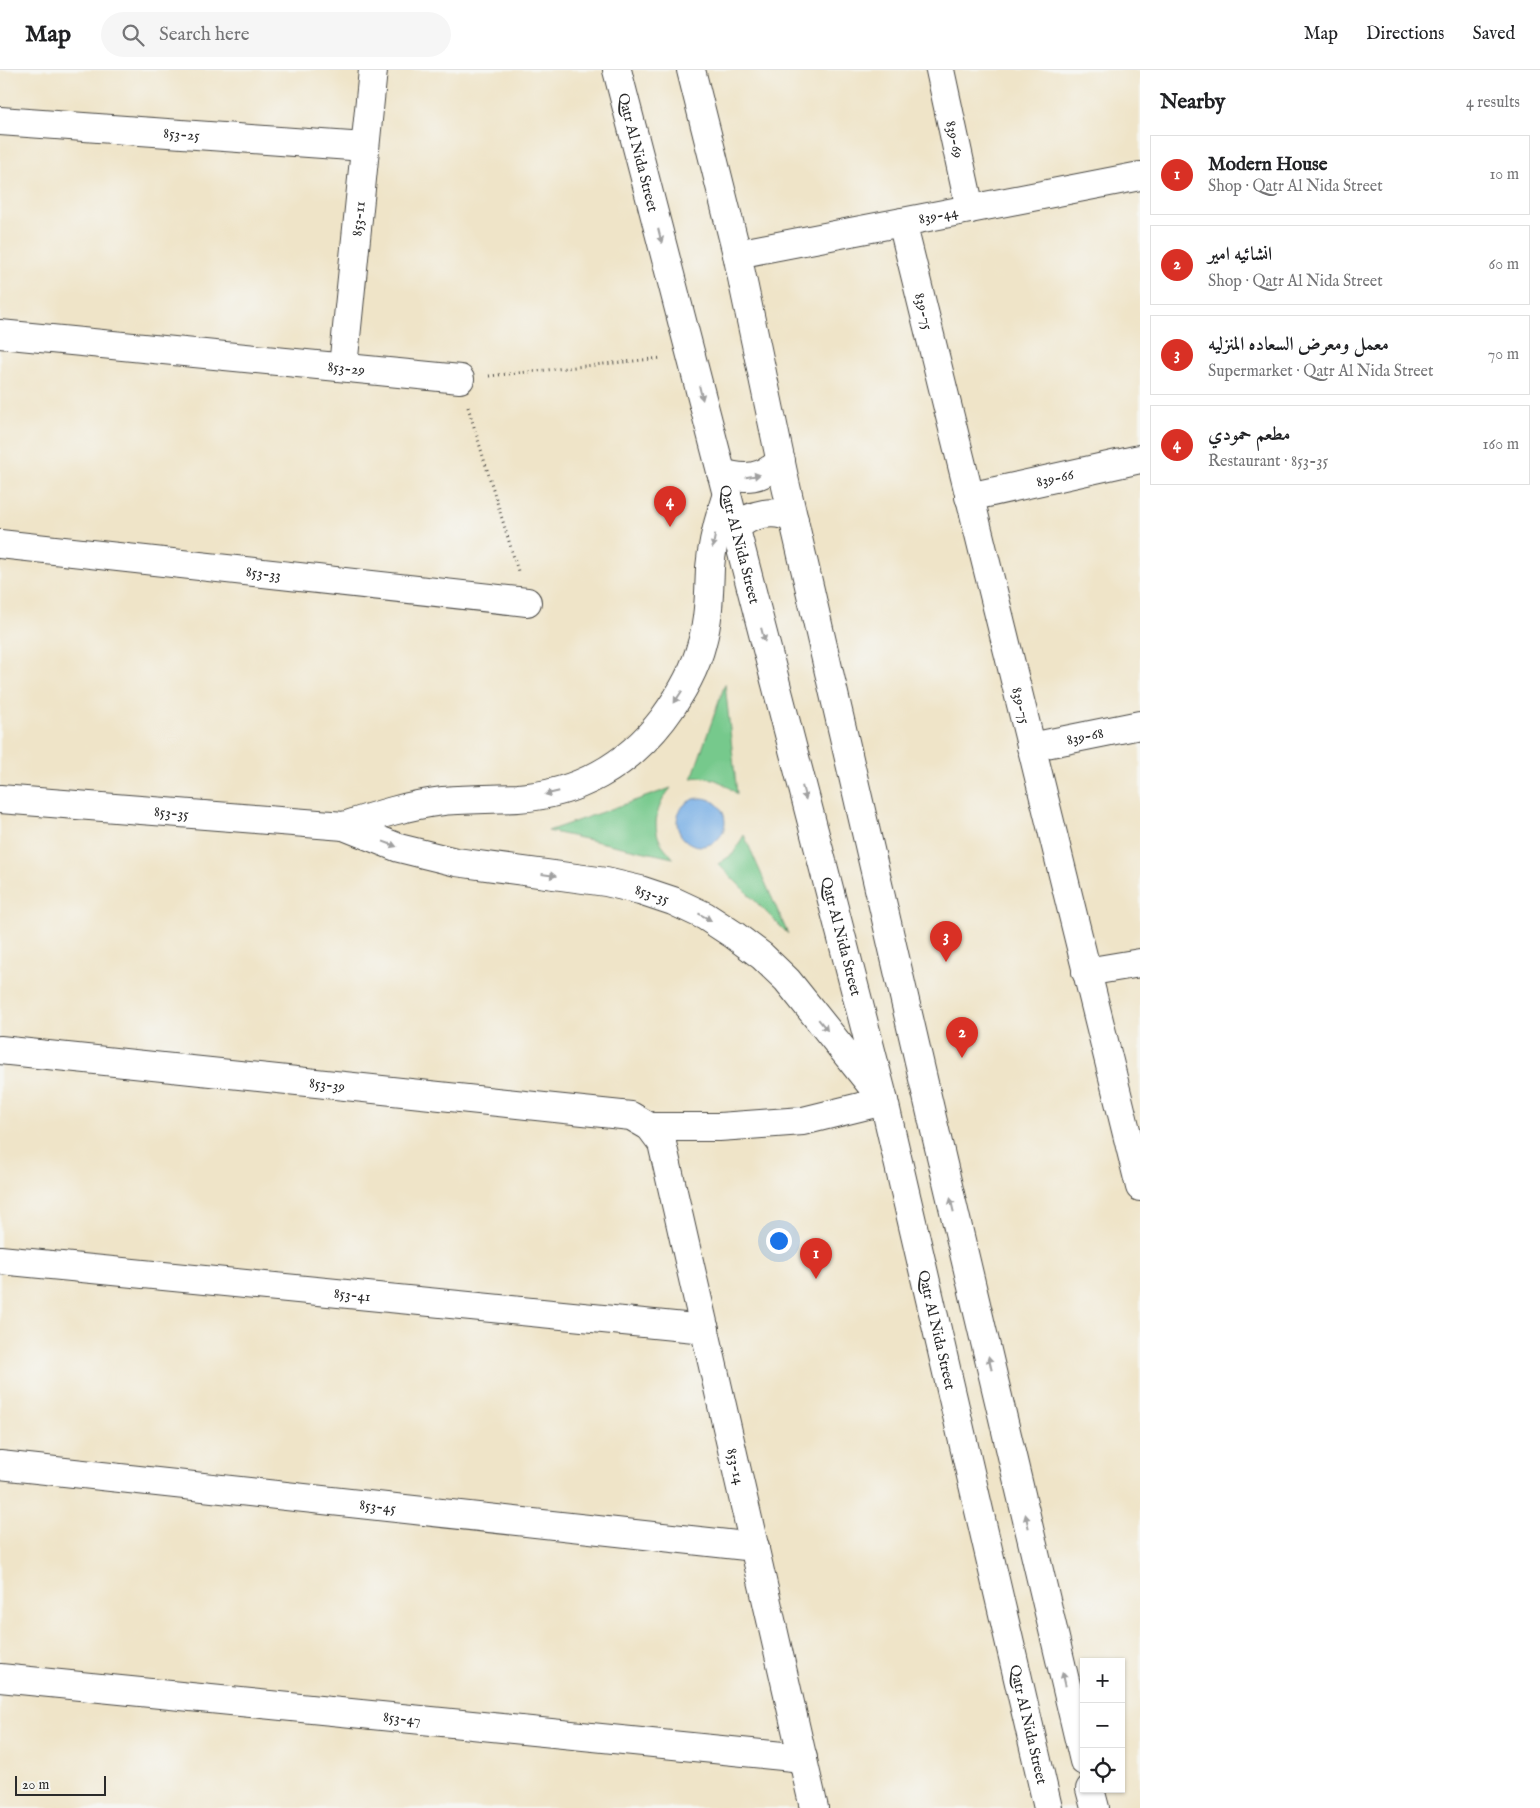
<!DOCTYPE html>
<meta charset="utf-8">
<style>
:root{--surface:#fff;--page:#f6f6f6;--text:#202124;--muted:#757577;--line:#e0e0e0;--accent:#d93025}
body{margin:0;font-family:"IM FELL English",Amiri,serif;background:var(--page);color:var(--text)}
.controls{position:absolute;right:15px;bottom:15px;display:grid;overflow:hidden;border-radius:0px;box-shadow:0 1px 4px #0004}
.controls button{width:45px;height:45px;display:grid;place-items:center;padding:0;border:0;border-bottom:1px solid var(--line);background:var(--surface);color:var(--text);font:25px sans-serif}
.scale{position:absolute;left:15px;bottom:12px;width:91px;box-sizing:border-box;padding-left:5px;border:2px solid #2b2b2b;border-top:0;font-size:14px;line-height:18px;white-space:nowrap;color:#2b2b2b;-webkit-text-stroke:4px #f6f6f2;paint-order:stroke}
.you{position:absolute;left:778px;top:1170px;width:18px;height:18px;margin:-12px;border:4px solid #fff;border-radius:50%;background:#1a73e8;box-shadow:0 0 0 8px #1a73e833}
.badge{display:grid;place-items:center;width:32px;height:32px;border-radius:50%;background:var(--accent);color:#fff;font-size:16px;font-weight:700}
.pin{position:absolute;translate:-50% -41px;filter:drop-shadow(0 1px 2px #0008)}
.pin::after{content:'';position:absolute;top:26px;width:18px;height:15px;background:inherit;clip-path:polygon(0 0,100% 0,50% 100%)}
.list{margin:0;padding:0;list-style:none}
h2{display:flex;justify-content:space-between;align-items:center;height:65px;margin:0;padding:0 20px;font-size:21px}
h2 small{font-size:16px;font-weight:400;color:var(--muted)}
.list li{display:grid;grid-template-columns:32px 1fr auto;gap:15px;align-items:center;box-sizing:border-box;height:80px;margin:0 10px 10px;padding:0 10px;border:1px solid var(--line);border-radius:0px}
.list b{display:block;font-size:19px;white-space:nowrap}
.list p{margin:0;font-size:16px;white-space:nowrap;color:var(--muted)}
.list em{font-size:16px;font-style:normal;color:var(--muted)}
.icon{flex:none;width:28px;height:28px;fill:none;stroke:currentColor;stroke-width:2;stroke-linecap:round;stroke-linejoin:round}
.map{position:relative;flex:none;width:1140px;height:1738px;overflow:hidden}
header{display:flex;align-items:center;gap:30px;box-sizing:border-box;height:70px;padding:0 25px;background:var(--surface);border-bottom:1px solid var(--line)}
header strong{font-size:24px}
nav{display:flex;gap:28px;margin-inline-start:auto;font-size:18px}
.search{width:350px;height:45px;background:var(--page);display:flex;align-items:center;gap:12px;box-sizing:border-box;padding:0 18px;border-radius:28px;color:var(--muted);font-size:19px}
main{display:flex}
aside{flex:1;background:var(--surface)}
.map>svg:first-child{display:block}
</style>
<header>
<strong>Map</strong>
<div class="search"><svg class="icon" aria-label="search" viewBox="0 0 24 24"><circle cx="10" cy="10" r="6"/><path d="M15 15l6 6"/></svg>Search here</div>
<nav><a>Map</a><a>Directions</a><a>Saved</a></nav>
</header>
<main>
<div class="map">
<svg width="1140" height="1738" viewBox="0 0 1140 1738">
<rect width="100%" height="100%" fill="#f6f6f2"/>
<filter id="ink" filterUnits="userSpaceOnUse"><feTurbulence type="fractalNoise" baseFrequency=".02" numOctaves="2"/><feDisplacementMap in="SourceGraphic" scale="10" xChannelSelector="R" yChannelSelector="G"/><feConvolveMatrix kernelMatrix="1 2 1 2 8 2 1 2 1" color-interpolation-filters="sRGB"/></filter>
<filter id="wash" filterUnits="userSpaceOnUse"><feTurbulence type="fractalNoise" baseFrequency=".0096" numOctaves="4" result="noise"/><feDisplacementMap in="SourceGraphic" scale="20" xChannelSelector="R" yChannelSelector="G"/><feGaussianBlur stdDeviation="1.12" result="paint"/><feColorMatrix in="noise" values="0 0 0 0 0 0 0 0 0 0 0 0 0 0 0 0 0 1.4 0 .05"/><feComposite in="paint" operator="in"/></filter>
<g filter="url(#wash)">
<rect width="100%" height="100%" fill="#efe4c8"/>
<g fill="#76c98c" stroke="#507a5c">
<path d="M725,614L737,724C722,712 712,705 692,708Z"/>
<path d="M671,718C659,732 651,753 660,771C663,777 669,782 673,788L548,761Z"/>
<path d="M744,765L788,864L718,794L733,784Z"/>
</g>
<circle fill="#76ade5" stroke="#506c88" cx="701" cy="752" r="24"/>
</g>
<g filter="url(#ink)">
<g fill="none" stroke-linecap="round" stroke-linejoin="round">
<g stroke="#484743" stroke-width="30">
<g id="minor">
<path id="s1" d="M940,0L970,139"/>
<path id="s2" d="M0,51L365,77"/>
<path id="s3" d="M902,152L1140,1117"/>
<path id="s4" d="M737,184L1140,106"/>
<path id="s5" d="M0,264L460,309"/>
<path id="s6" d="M343,297L373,0"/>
<path id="s7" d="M969,427L1140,389"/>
<path id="s8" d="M0,474L527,532"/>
<path id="s9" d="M1031,677L1140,655"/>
<path id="s10" d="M0,729L344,756L399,778L456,792L606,812L640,820L673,831L705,846L734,865L762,886L787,910L884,1031L803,1051L719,1057H650"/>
<path d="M344,756C377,745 409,735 443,731C468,729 493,729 518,728C577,724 627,696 663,649C680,626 695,601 702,573C709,548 709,523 710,498C712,473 719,448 727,424"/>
<path d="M1086,902L1140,893"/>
<path id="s11" d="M0,980L631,1046L650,1057L662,1073L814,1738"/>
<path id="s12" d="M0,1190L705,1259"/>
<path id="s13" d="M0,1395L755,1477"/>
<path id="s14" d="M0,1608L803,1688"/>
</g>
</g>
<g stroke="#484743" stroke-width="30">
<g id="major">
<path id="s15" d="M617,0L884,1031L1048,1738"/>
<path d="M691,0L737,184L785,412L933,1052L1084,1691"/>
<path d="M721,403C745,410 762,409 781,391"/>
<path d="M735,459C749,443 777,438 794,450"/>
<path d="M1090,1719L1095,1738"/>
</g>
</g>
<g stroke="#484743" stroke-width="3" stroke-dasharray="1 4" stroke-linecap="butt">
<path d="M489,306L662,288"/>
<path d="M468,337L518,501"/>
</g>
<use href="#minor" stroke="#fff" stroke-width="28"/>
<use href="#major" stroke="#fff" stroke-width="28"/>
</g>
<defs><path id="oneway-solid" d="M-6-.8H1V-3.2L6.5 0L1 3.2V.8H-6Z" transform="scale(1.25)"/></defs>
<g fill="#a0a0a0">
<use href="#oneway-solid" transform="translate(660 166) rotate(76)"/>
<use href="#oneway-solid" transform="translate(701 323) rotate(76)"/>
<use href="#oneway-solid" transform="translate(753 406) rotate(-10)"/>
<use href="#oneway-solid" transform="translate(714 471) rotate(100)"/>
<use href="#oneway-solid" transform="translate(763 565) rotate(75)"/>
<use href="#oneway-solid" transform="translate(678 627) rotate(123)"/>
<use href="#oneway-solid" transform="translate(552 723) rotate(166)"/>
<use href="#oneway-solid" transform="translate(804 723) rotate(75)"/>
<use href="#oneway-solid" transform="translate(390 774) rotate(21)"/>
<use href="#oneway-solid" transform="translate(549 805) rotate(8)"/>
<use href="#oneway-solid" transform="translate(705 847) rotate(29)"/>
<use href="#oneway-solid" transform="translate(823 955) rotate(51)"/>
<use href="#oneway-solid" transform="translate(952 1135) rotate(-103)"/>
<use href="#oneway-solid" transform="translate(990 1293) rotate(-103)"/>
<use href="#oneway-solid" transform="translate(1027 1451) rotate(-103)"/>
<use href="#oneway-solid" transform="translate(1064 1609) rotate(-103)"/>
</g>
</g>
<g text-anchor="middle" stroke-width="4" stroke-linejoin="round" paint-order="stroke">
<g font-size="15" fill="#2b2b2b" stroke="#f6f6f2">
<text dy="5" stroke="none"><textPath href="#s2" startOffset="182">853-25</textPath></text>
<text dy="5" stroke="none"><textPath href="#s1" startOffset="71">839-69</textPath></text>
<text dy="5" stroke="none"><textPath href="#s15" startOffset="85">Qatr Al Nida Street</textPath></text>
<text dy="5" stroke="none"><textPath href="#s4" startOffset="205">839-44</textPath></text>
<text dy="5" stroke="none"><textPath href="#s6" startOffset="149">853-11</textPath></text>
<text dy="5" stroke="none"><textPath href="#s3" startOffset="92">839-75</textPath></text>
<text dy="5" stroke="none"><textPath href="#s5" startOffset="348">853-29</textPath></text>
<text dy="5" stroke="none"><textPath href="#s7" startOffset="88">839-66</textPath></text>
<text dy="5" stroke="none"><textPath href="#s15" startOffset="490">Qatr Al Nida Street</textPath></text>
<text dy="5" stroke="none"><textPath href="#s8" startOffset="265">853-33</textPath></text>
<text dy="5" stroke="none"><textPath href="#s3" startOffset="498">839-75</textPath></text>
<text dy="5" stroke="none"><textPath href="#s9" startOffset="55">839-68</textPath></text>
<text dy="5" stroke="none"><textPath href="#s10" startOffset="172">853-35</textPath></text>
<text dy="5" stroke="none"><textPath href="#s10" startOffset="662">853-35</textPath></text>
<text dy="5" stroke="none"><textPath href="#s15" startOffset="895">Qatr Al Nida Street</textPath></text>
<text dy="5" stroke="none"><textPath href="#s11" startOffset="329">853-39</textPath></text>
<text dy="5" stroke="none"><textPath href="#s12" startOffset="354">853-41</textPath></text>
<text dy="5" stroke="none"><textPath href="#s15" startOffset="1300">Qatr Al Nida Street</textPath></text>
<text dy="5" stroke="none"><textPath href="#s11" startOffset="1008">853-14</textPath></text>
<text dy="5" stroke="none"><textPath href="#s13" startOffset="380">853-45</textPath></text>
<text dy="5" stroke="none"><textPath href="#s14" startOffset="404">853-47</textPath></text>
<text dy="5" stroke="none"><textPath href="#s15" startOffset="1705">Qatr Al Nida Street</textPath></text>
</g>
</g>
</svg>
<div class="controls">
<button>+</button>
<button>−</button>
<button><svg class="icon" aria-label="locate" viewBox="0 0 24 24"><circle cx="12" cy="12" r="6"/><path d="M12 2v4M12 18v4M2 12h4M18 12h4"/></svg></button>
</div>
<div class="scale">20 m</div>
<div class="you"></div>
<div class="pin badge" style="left:816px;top:1209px">1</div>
<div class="pin badge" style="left:962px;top:988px">2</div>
<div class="pin badge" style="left:946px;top:892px">3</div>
<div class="pin badge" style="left:670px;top:457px">4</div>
</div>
<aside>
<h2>Nearby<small>4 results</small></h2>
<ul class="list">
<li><span class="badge">1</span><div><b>Modern House</b><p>Shop · Qatr Al Nida Street</p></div><em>10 m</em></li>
<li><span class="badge">2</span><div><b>انشائيه امير</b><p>Shop · Qatr Al Nida Street</p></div><em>60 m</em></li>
<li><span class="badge">3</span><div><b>معمل ومعرض السعاده المنزليه</b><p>Supermarket · Qatr Al Nida Street</p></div><em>70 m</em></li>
<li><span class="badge">4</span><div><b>مطعم حمودي</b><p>Restaurant · 853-35</p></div><em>160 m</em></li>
</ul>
</aside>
</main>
